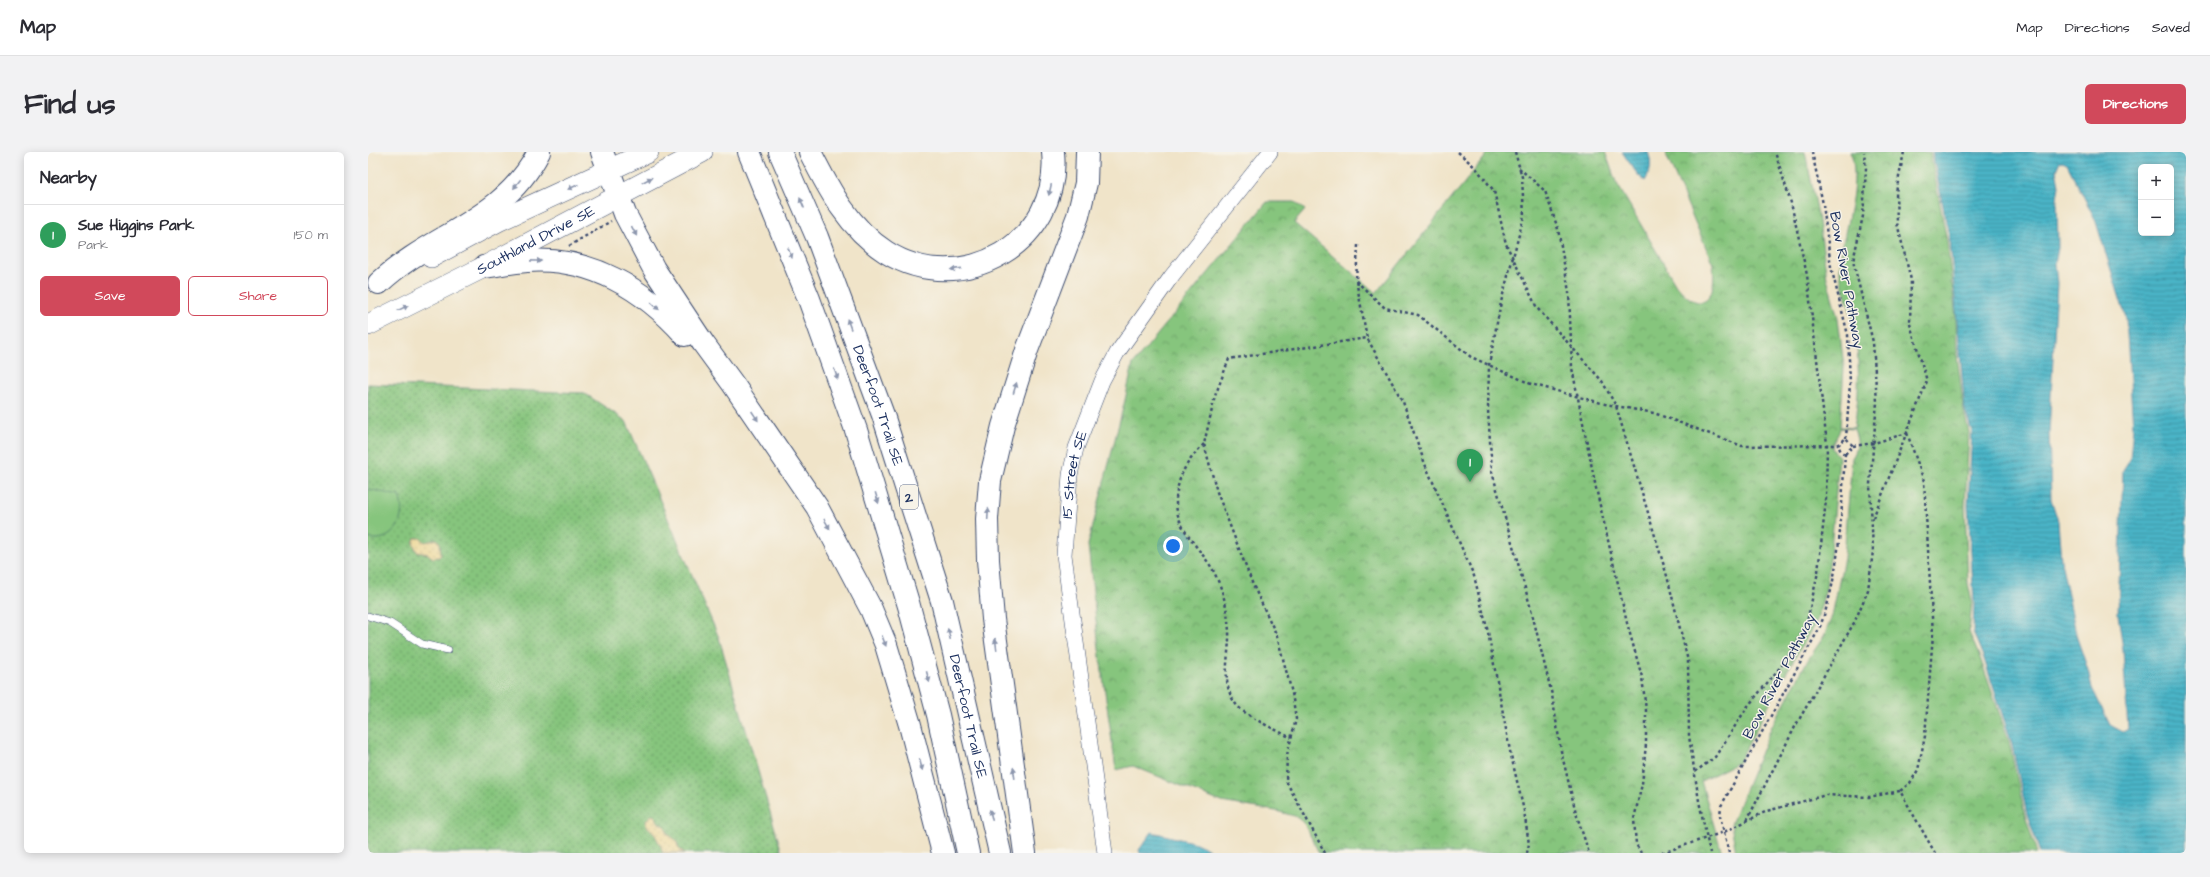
<!DOCTYPE html>
<meta charset="utf-8">
<style>
:root{--surface:#fff;--page:#f2f2f3;--text:#2b2b33;--muted:#7c7c81;--line:#e1e1e2;--accent:#d1495b}
body{margin:0;font-family:"Architects Daughter",sans-serif;background:var(--page);color:var(--text)}
.controls{position:absolute;right:12px;top:12px;display:grid;overflow:hidden;border-radius:6px;box-shadow:0 2px 10px #0003}
.controls button{width:36px;height:36px;display:grid;place-items:center;padding:0;border:0;border-bottom:1px solid var(--line);background:var(--surface);color:var(--text);font:20px sans-serif}
.you{position:absolute;left:805px;top:394px;width:14px;height:14px;margin:-10px;border:3px solid #fff;border-radius:50%;background:#1a73e8;box-shadow:0 0 0 6px #1a73e833}
.badge{display:grid;place-items:center;width:26px;height:26px;border-radius:50%;background:var(--accent);color:#fff;font-size:13px;font-weight:700}
.pin{position:absolute;translate:-50% -33px;filter:drop-shadow(0 1px 2px #0008)}
.pin::after{content:'';position:absolute;top:21px;width:14px;height:12px;background:inherit;clip-path:polygon(0 0,100% 0,50% 100%)}
.list{margin:0;padding:0;list-style:none}
h2{display:flex;justify-content:space-between;align-items:center;height:52px;margin:0;padding:0 16px;font-size:17px}
h2 small{font-size:13px;font-weight:400;color:var(--muted)}
.list li{display:grid;grid-template-columns:26px 1fr auto;gap:12px;align-items:center;box-sizing:border-box;height:60px;padding:0 16px;border-top:1px solid var(--line)}
.list b{display:block;font-size:15px;white-space:nowrap}
.list p{margin:0;font-size:13px;white-space:nowrap;color:var(--muted)}
.list em{font-size:13px;font-style:normal;color:var(--muted)}
.actions{display:flex;gap:8px;padding:12px 16px}
.actions a{flex:1;padding:9px 0;border:1px solid var(--accent);border-radius:6px;text-align:center;font-size:14px;color:var(--accent)}
.actions .main{background:var(--accent);color:#fff}
.map{position:relative;flex:none;width:1818px;height:701px;overflow:hidden;border-radius:6px}
header{display:flex;align-items:center;gap:24px;box-sizing:border-box;height:56px;padding:0 20px;background:var(--surface);border-bottom:1px solid var(--line)}
header strong{font-size:19px}
nav{display:flex;gap:22px;margin-inline-start:auto;font-size:14px}
.intro{display:flex;align-items:center;justify-content:space-between;box-sizing:border-box;height:96px;padding:0 24px}
h1{margin:0;font-size:28px}
.button{padding:10px 18px;border-radius:6px;background:var(--accent);color:#fff;font-size:14px;font-weight:700}
main{display:flex;gap:24px;padding:0 24px}
aside{flex:1;background:var(--surface);border-radius:6px;box-shadow:0 2px 10px #0003}
.map>svg:first-child{display:block}
</style>
<header>
<strong>Map</strong>
<nav><a>Map</a><a>Directions</a><a>Saved</a></nav>
</header>
<div class="intro"><h1>Find us</h1><a class="button">Directions</a></div>
<main>
<aside>
<h2>Nearby<small></small></h2>
<ul class="list">
<li><span class="badge" style="background:#2e9e5b">1</span><div><b>Sue Higgins Park</b><p>Park</p></div><em>150 m</em></li>
</ul>
<div class="actions"><a class="main">Save</a><a>Share</a></div>
</aside>
<div class="map">
<svg width="1818" height="701" viewBox="0 0 1818 701">
<defs>
<pattern id="grass-dots" width="8" height="8" patternUnits="userSpaceOnUse"><rect width="8" height="8" fill="#86c57d"/><path d="M2 2h.1M6 6h.1" fill="none" stroke="#6da06a" stroke-width="1.8" stroke-linecap="round"/></pattern>
<pattern id="sand-dots" width="8" height="8" patternUnits="userSpaceOnUse"><rect width="8" height="8" fill="#eeda9e"/><path d="M2 2h.1M6 6h.1" fill="none" stroke="#ccbb8a" stroke-width="1.8" stroke-linecap="round"/></pattern>
<pattern id="park-crowns" width="20" height="18" patternUnits="userSpaceOnUse"><rect width="20" height="18" fill="#86c57d"/><path d="M2 6a3 3 0 1 1 6 0M12 15a3 3 0 1 1 6 0" fill="none" stroke="#6da06a"/></pattern>
<pattern id="water-rules" width="6" height="5" patternUnits="userSpaceOnUse"><rect width="6" height="5" fill="#49b4c6"/><path d="M0 2.5h6" fill="none" stroke="#3c93a4"/></pattern>
</defs>
<rect width="100%" height="100%" fill="#f7f3e8"/>
<filter id="ink" filterUnits="userSpaceOnUse"><feTurbulence type="fractalNoise" baseFrequency=".025" numOctaves="2"/><feDisplacementMap in="SourceGraphic" scale="8" xChannelSelector="R" yChannelSelector="G"/><feConvolveMatrix kernelMatrix="1 2 1 2 8 2 1 2 1" color-interpolation-filters="sRGB"/></filter>
<filter id="wash" filterUnits="userSpaceOnUse"><feTurbulence type="fractalNoise" baseFrequency=".012" numOctaves="4" result="noise"/><feDisplacementMap in="SourceGraphic" scale="16" xChannelSelector="R" yChannelSelector="G"/><feGaussianBlur stdDeviation="0.9" result="paint"/><feColorMatrix in="noise" values="0 0 0 0 0 0 0 0 0 0 0 0 0 0 0 0 0 1.4 0 .05"/><feComposite in="paint" operator="in"/></filter>
<g filter="url(#wash)">
<rect width="100%" height="100%" fill="#f0e4c9"/>
<path fill="url(#grass-dots)" stroke="#507a6e" d="M0,232L216,241L258,269L351,486L414,701H0Z"/>
<g fill="url(#sand-dots)" stroke="#84847e">
<path d="M47,386H52L57,390L69,387L72,391L73,403L71,405L65,406L60,402L49,400L45,391Z"/>
<path d="M283,663L287,664L291,671L297,674L300,682L308,688L311,697L317,701H295C293,694 289,686 285,680C283,677 280,676 278,673V669Z"/>
</g>
<path fill="url(#park-crowns)" stroke="#507a6e" d="M1121,0H1237L1248,30L1308,133C1335,166 1349,147 1345,112L1297,0H1437L1450,62L1459,127L1470,166L1476,215L1472,275L1486,276C1492,242 1492,204 1485,170C1483,158 1472,129 1472,120C1472,81 1494,39 1483,0H1562L1579,89L1588,166L1589,202L1596,259L1601,281L1597,354L1600,431L1604,450L1601,480L1612,506L1641,589L1657,663L1669,701H1368L1363,672L1403,576L1438,511L1456,484L1464,464L1476,406L1484,306C1491,295 1490,289 1486,277L1472,276C1471,284 1465,287 1464,296L1471,305L1463,397L1458,436L1449,468L1411,533L1371,610L1333,629L1354,701H951L937,673L930,665L908,659L853,650L765,614L748,618L731,497L720,393L757,248L765,212L899,50H927L937,58L926,71L1008,141Z"/>
<path fill="#86c57d" stroke="#507a6e" d="M0,337L31,344C40,366 25,393 0,386Z"/>
<g fill="url(#water-rules)" stroke="#327292" fill-rule="evenodd">
<path d="M1254,0H1280C1284,11 1283,19 1277,29L1270,23Z"/>
<path d="M1564,0H1818V701H1672L1659,662L1643,589L1616,507L1605,480L1606,451L1600,353L1604,280L1597,258L1582,89ZM1692,9L1699,12L1727,67L1758,166L1765,275L1762,307L1755,318L1750,462L1755,498L1760,577L1755,580L1742,573L1724,536L1720,518L1709,486L1693,409L1690,369L1683,347L1681,282L1689,131L1687,112L1690,96L1689,47L1691,34L1688,18ZM1773,15H1803V81H1773Z"/>
<path d="M784,680L828,691L848,701H772L771,698Z"/>
</g>
</g>
<g filter="url(#ink)">
<g fill="none" stroke-linecap="round" stroke-linejoin="round">
<g stroke="#3b4a6e" stroke-width="8">
<path id="service" d="M0,464L22,471L54,492L80,498"/>
</g>
<g stroke="#3b4a6e" stroke-width="16">
<g id="minor">
<path id="s1" d="M737,701L696,403L702,323L708,296L734,229L749,201L803,125L902,0"/>
</g>
</g>
<g stroke="#3b4a6e" stroke-width="22">
<g id="secondary">
<path d="M63,105L130,69L280,0"/>
<path id="s2" d="M0,173L116,115L334,0"/>
</g>
</g>
<g stroke="#3b4a6e" stroke-width="24">
<g id="motorway">
<path d="M234,0L257,62L286,117L335,191L365,232L449,355L503,457L518,493L542,573L575,701"/>
<path d="M381,0L441,147L488,278L541,454L570,563L600,701"/>
<path id="s3" d="M412,0L449,85L515,263L574,449L632,701"/>
<path d="M442,0C461,38 481,76 518,100C594,148 694,90 685,0"/>
<path d="M116,115C130,113 144,110 159,109C222,104 276,137 317,183"/>
<path d="M11,131C64,81 135,70 171,0"/>
<path d="M657,701L625,467L620,408L619,367L622,329L635,274L659,198L710,64L718,31L719,0"/>
</g>
</g>
<g stroke="#3b4a6e" stroke-width="2.5" stroke-dasharray="3 3" stroke-linecap="butt">
<path d="M1090,0L1108,16L1126,39L1138,92L1169,156L1234,229L1248,254L1299,424L1320,509L1321,584L1331,649L1342,701"/>
<path d="M1147,0L1154,25L1156,64L1133,150L1121,213L1120,258L1124,320L1163,457L1184,543L1193,599L1208,661L1221,701"/>
<path d="M1444,0L1455,52L1463,115L1480,183L1482,231L1478,286"/>
<path d="M1151,16L1177,39L1190,77L1201,140L1204,216L1228,336L1259,471L1274,525L1278,558V592L1274,632L1266,667L1268,692L1273,701"/>
<path d="M990,93L988,128L999,186L1035,250L1057,312L1106,424L1120,480L1142,599L1156,659L1161,692L1159,701"/>
<path d="M201,94L243,69"/>
<path d="M988,129L1017,156L1050,163L1103,205L1163,232L1237,252L1286,261L1374,294L1470,293"/>
<path d="M1539,281L1556,329L1565,482L1557,584L1550,618L1542,631L1532,639L1567,701"/>
<path d="M836,292C819,309 810,323 808,347C807,377 831,394 845,418C849,426 853,435 855,443C859,455 860,468 861,479C862,503 852,530 867,551C877,565 908,577 923,586"/>
<path d="M1485,294L1506,291L1539,281"/>
<path d="M1477,302L1473,300L1470,293L1478,286"/>
<path d="M1477,302L1485,294L1478,286"/>
<path d="M1505,366L1559,229L1542,172L1543,128L1529,71L1528,40L1536,0"/>
<path d="M1327,620L1347,605L1380,554L1419,507L1439,470L1450,420L1458,348L1459,292L1439,123L1423,51L1407,0"/>
<path d="M1379,668L1428,573L1487,469L1500,438L1505,399L1502,332L1509,250L1505,190L1485,109L1495,64L1498,17L1496,0"/>
<path d="M957,701L918,629L919,603L928,567L924,541L909,484L885,433L849,340L836,292L847,244L861,207L999,186"/>
<path d="M1294,701L1356,680L1399,659L1458,643L1501,645L1532,639"/>
<path d="M1361,701L1352,664L1353,654L1451,477C1473,422 1473,361 1477,302"/>
</g>
<use href="#service" stroke="#fff" stroke-width="7"/>
<use href="#minor" stroke="#fff" stroke-width="15"/>
<use href="#secondary" stroke="#fff" stroke-width="21"/>
<use href="#motorway" stroke="#fff" stroke-width="22"/>
</g>
<defs><path id="oneway-solid" d="M-6-.8H1V-3.2L6.5 0L1 3.2V.8H-6Z"/></defs>
<g fill="#8d97ae">
<use href="#oneway-solid" transform="translate(279 28) rotate(-28)"/>
<use href="#oneway-solid" transform="translate(149 32) rotate(127)"/>
<use href="#oneway-solid" transform="translate(205 35) rotate(156)"/>
<use href="#oneway-solid" transform="translate(682 38) rotate(103)"/>
<use href="#oneway-solid" transform="translate(434 51) rotate(-113)"/>
<use href="#oneway-solid" transform="translate(266 79) rotate(62)"/>
<use href="#oneway-solid" transform="translate(422 101) rotate(68)"/>
<use href="#oneway-solid" transform="translate(168 109) rotate(1)"/>
<use href="#oneway-solid" transform="translate(588 117) rotate(174)"/>
<use href="#oneway-solid" transform="translate(287 154) rotate(42)"/>
<use href="#oneway-solid" transform="translate(35 156) rotate(-26)"/>
<use href="#oneway-solid" transform="translate(481 172) rotate(-110)"/>
<use href="#oneway-solid" transform="translate(468 222) rotate(70)"/>
<use href="#oneway-solid" transform="translate(647 236) rotate(-73)"/>
<use href="#oneway-solid" transform="translate(387 264) rotate(56)"/>
<use href="#oneway-solid" transform="translate(509 346) rotate(73)"/>
<use href="#oneway-solid" transform="translate(620 362) rotate(-87)"/>
<use href="#oneway-solid" transform="translate(459 372) rotate(60)"/>
<use href="#oneway-solid" transform="translate(581 482) rotate(-103)"/>
<use href="#oneway-solid" transform="translate(516 489) rotate(69)"/>
<use href="#oneway-solid" transform="translate(628 492) rotate(-97)"/>
<use href="#oneway-solid" transform="translate(560 525) rotate(75)"/>
<use href="#oneway-solid" transform="translate(553 613) rotate(76)"/>
<use href="#oneway-solid" transform="translate(646 621) rotate(-98)"/>
<use href="#oneway-solid" transform="translate(623 663) rotate(-103)"/>
</g>
</g>
<g text-anchor="middle" stroke-width="3" stroke-linejoin="round" paint-order="stroke">
<rect fill="#f7f3e8" stroke="#5d6a87" stroke-width="1" x="532" y="333" width="18" height="24" rx="3"/>
<g font-size="14" font-weight="bold" fill="#1b2f5e">
<text x="541" y="350">2</text>
</g>
<g font-size="15" fill="#1b2f5e" stroke="#f7f3e8">
<text dy="5" stroke="none"><textPath href="#s2" startOffset="188">Southland Drive SE</textPath></text>
<text transform="translate(1479 128) rotate(80)" y="5">Bow River Pathway</text>
<text dy="5" stroke="none"><textPath href="#s3" startOffset="272">Deerfoot Trail SE</textPath></text>
<text dy="5" stroke="none"><textPath href="#s1" startOffset="382">15 Street SE</textPath></text>
<text transform="translate(1411 524) rotate(-62)" y="5">Bow River Pathway</text>
<text dy="5" stroke="none"><textPath href="#s3" startOffset="596">Deerfoot Trail SE</textPath></text>
</g>
</g>
</svg>
<div class="controls">
<button>+</button>
<button>−</button>
</div>
<div class="you"></div>
<div class="pin badge" style="left:1102px;top:330px;background:#2e9e5b">1</div>
</div>
</main>
